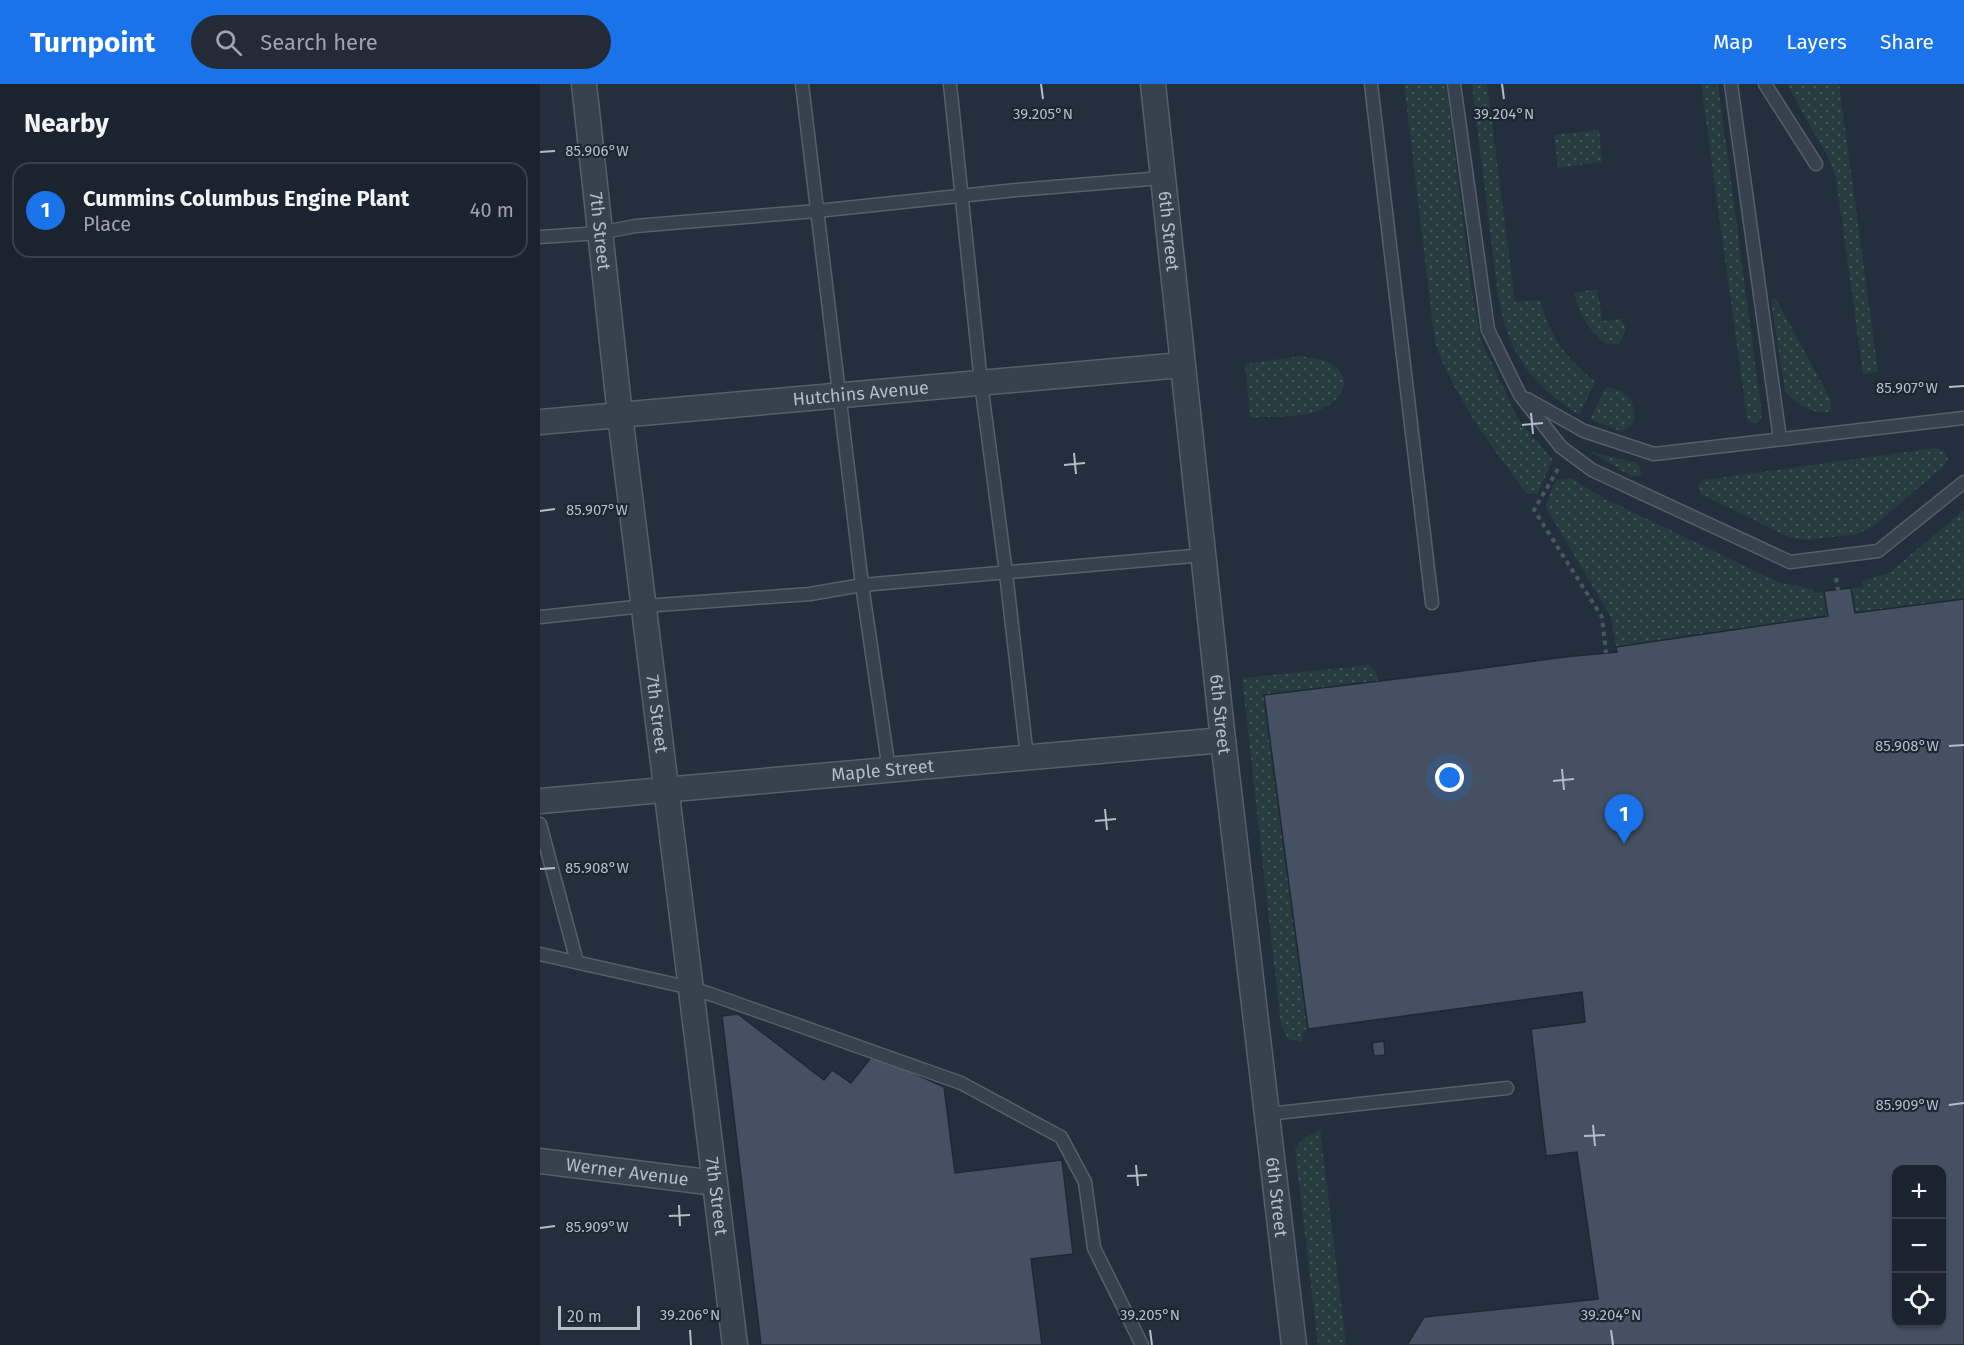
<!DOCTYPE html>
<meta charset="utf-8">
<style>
:root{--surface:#1b232e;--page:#242b36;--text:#f1f3f6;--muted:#a0a4aa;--line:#39404a;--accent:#1a73e8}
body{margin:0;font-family:"Fira Sans",sans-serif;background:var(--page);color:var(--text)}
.controls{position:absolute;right:18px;bottom:18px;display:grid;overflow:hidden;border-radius:12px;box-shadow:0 2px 4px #0004}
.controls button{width:54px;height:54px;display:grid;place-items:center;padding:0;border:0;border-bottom:2px solid var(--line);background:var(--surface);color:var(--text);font:30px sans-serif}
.scale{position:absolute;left:18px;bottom:15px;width:82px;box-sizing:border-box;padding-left:6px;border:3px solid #b4bcc9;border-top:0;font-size:16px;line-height:21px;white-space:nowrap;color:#b4bcc9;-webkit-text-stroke:4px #1d2633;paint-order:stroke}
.you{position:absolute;left:910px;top:694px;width:21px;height:21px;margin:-15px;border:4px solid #fff;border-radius:50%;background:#1a73e8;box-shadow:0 0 0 9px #1a73e833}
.badge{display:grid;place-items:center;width:39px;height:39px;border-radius:50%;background:var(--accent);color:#fff;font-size:20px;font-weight:700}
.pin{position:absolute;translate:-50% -50px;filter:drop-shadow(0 2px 3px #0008)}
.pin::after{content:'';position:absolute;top:32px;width:21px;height:18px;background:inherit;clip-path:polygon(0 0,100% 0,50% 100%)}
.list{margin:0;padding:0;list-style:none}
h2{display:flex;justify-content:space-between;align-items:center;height:78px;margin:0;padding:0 24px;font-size:26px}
h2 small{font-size:20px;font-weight:400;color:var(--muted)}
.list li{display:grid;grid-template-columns:39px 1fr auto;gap:18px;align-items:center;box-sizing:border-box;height:96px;margin:0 12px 12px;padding:0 12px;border:2px solid var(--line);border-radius:18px}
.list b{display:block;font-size:22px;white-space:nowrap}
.list p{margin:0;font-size:20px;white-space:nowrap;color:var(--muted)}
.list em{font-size:20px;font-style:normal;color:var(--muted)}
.icon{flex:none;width:33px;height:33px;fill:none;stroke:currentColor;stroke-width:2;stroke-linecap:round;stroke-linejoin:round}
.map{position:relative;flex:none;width:1424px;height:1261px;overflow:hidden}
header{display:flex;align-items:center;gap:36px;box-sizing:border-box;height:84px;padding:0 30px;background:var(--accent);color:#fff}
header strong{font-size:28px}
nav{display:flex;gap:33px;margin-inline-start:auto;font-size:21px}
.search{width:420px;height:54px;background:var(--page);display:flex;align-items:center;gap:15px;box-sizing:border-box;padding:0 21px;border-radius:33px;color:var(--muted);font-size:22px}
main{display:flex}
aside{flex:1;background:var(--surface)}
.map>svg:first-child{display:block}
</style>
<header>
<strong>Turnpoint</strong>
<div class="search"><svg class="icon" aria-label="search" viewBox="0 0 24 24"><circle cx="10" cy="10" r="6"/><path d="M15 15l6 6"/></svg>Search here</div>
<nav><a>Map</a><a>Layers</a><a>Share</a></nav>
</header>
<main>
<aside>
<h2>Nearby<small></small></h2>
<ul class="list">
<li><span class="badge">1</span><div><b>Cummins Columbus Engine Plant</b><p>Place</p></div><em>40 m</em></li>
</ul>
</aside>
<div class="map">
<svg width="1424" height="1261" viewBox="0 0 1424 1261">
<defs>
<pattern id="green-dots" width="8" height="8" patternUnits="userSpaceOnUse" patternTransform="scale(1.5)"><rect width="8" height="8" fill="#263c3f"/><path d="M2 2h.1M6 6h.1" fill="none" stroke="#435659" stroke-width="1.8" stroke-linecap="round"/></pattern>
</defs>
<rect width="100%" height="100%" fill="#242f3e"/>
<g fill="url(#green-dots)">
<path d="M864,0H906L931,202L941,257L978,335L1013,376L997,410L986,409C952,362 914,314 895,258Z"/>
<path d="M932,0H947L975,218L1000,216C1010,253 1026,274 1055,298L1039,331C989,298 970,272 958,212Z"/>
<path d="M1161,0H1178L1222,331L1219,338L1211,339L1207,334Z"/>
<path d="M1247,0H1299L1338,288L1323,290L1296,94L1290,77Z"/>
<path d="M1059,46L1062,78L1018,84L1014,51Z"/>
<path d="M1057,205L1063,237L1081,235L1086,246L1079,260H1066C1046,243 1042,234 1034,209Z"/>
<path d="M1231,215H1236L1291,316V327C1273,332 1256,320 1245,307Z"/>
<path d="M762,272C771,274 781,275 789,279C817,293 801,317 780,326C762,334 730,332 710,334L705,280Z"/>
<path d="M1066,303L1082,307L1092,317C1095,333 1099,341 1081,347L1050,335Z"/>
<path d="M1395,364L1405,368L1408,376L1403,383L1332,443L1317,450L1267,456L1249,453L1160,410L1158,401L1163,396Z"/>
<path d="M1051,368L1097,379L1102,389L1098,392H1091Z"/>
<path d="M1031,394L1061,413L1238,498L1273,505L1274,509L1284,507L1288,532L1076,563L1071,533L1005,422L1016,396Z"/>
<path d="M1424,426V515L1315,529L1311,504L1323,503L1322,497L1349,489Z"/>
<path d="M830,581L835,586L839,597L724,612L768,945L763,946L762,958L748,955L741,941L702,594Z"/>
<path d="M780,1045L806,1261H778L755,1065L762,1056Z"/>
</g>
<g fill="#455162" stroke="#1f2835" stroke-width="1.5" fill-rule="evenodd">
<path d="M1311,504L1315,529L1424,515V1261H867L884,1233L1058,1215L1037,1068L1006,1072L991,945L1045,938L1042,908L768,945L724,611L914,588L1024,573L1077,568L1076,563L1288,532L1284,507ZM1356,1086H1402V1238H1356Z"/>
<path d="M198,930L284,996L292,986L311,999L333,971L404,1003L415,1089L522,1076L533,1170L491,1175L502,1261H221L182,932Z"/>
<path d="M844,957L845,971L834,972L832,959Z"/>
</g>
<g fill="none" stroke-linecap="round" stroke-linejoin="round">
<g stroke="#565f6c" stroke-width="15">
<g id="lane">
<path d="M262,0L322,501L349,686"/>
<path d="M410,0L441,299L466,489L487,673"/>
<path d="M831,0L892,519"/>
<path d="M914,0L948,246L980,311L1021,363L1052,386L1250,478L1338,467L1424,398"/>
<path d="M1191,0L1240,355"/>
<path d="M1225,0L1276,80"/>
<path d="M0,153L60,149L95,142L277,127L476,106L622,94"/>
<path d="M987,315L1044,347L1114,370L1424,334"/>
<path d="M0,533L104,522L270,510L322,501L664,471"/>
<path d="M0,740L37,878"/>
<path d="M0,870L151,904L173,911L421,999L521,1053L545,1098L554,1164L602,1261"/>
<path d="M728,1030L967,1004"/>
</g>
</g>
<g stroke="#565f6c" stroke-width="27">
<g id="street">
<path id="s1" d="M44,0L80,331L195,1261"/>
<path id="s2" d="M613,0L683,656L754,1261"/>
<path id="s3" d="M0,338L642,281"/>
<path id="s4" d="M0,717L683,656"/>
<path id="s5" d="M0,1077L175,1099"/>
</g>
</g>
<g stroke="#44595c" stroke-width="4" stroke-dasharray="4.5 4.5" stroke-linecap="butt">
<path d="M1018,385L994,426L1062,533L1066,569"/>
<path d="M1296,494L1298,506"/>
</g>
<use href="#lane" stroke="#38414e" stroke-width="12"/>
<use href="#street" stroke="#38414e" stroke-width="24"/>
</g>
<path fill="none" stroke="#b4bcc9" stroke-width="2" d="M501,0L503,15M962,0L964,15M0,68L15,67M1409,303L1424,302M991,329L993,350M982,341L1003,339M534,369L536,390M524,381L545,379M0,427L15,425M1409,662L1424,661M1022,685L1024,706M1013,697L1034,695M565,725L567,746M555,737L576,735M0,785L15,784M1409,1021L1424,1019M1053,1041L1055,1062M1044,1052L1065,1051M596,1081L598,1102M587,1092L607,1091M139,1121L140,1142M129,1132L150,1131M0,1144L15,1142M150,1246L151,1261M610,1246L612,1261M1071,1246L1073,1261"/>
<g text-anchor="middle" stroke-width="4.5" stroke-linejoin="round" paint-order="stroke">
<g font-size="18" fill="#b4bcc9" stroke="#1d2633">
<text dy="6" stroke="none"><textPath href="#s1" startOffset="148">7th Street</textPath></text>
<text dy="6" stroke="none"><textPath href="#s2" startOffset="148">6th Street</textPath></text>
<text dy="6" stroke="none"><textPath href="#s3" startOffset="322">Hutchins Avenue</textPath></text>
<text dy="6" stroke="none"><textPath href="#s1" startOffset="634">7th Street</textPath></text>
<text dy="6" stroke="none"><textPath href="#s2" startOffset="634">6th Street</textPath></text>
<text dy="6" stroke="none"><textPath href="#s4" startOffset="344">Maple Street</textPath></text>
<text dy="6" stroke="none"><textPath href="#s5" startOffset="88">Werner Avenue</textPath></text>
<text dy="6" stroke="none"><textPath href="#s1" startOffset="1120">7th Street</textPath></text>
<text dy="6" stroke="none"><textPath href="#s2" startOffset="1120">6th Street</textPath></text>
</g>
</g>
<g font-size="15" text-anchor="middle" fill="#b4bcc9" stroke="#1d2633" stroke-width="4.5" stroke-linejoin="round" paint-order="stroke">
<text x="503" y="35">39.205°N</text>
<text x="964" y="35">39.204°N</text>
<text x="57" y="72">85.906°W</text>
<text x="1367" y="309">85.907°W</text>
<text x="57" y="431">85.907°W</text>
<text x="1367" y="667">85.908°W</text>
<text x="57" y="789">85.908°W</text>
<text x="1367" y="1026">85.909°W</text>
<text x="57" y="1148">85.909°W</text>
<text x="150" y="1236">39.206°N</text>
<text x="610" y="1236">39.205°N</text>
<text x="1071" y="1236">39.204°N</text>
</g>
</svg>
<div class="controls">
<button>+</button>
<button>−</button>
<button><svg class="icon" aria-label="locate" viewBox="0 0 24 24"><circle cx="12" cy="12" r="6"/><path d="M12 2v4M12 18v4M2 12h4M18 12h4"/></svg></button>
</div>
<div class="scale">20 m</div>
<div class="you"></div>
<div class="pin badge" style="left:1084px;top:760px">1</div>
</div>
</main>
